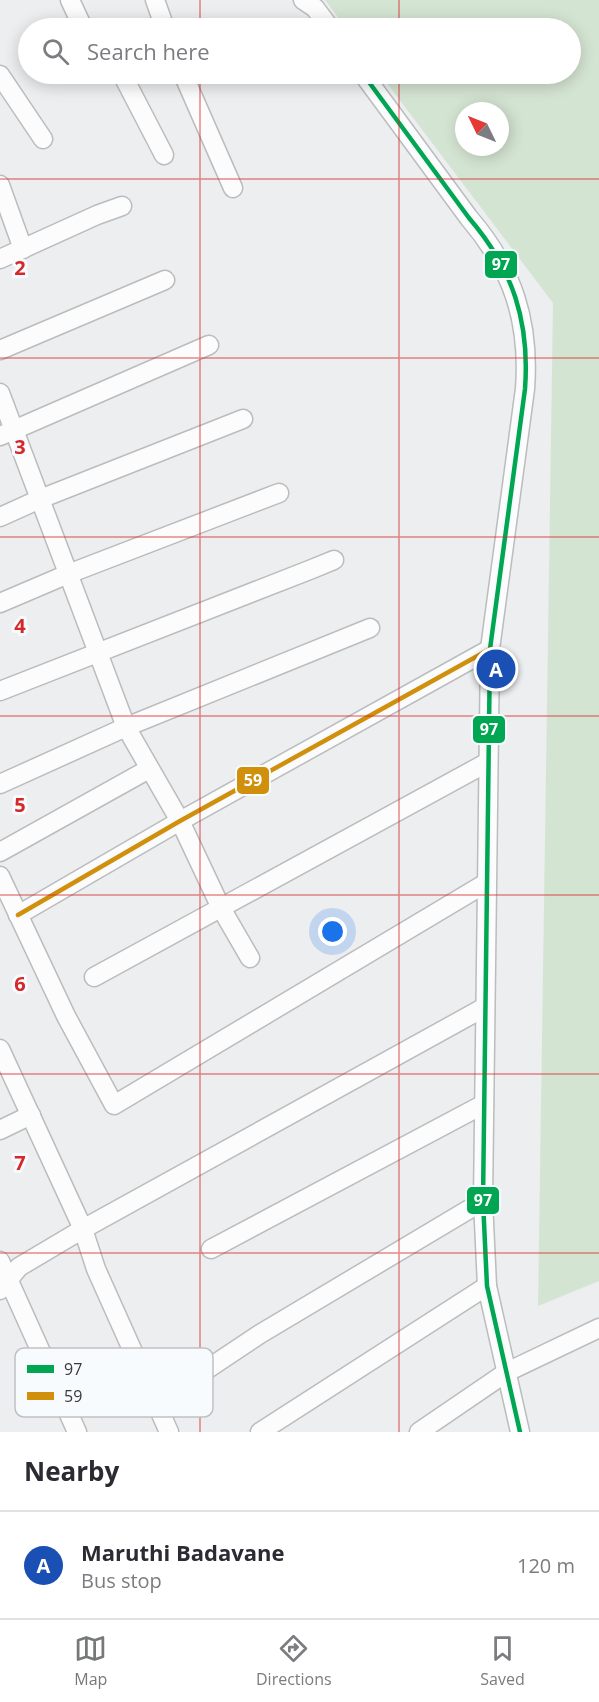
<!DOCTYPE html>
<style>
:root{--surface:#fff;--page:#f2f2f3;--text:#2b2b33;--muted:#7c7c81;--line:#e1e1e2;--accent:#77787a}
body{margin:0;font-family:"Open Sans",sans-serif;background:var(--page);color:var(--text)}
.compass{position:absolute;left:455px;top:102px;width:54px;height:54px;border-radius:50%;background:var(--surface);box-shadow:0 3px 15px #0003;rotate:313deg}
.you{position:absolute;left:333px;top:932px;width:21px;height:21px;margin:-15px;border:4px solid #fff;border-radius:50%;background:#1a73e8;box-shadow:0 0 0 9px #1a73e833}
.badge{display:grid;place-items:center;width:39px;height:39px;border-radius:50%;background:var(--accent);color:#fff;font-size:20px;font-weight:700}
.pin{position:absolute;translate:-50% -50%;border:3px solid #fff;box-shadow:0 2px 6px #0006}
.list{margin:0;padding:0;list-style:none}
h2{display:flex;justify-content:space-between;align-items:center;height:78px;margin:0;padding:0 24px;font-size:26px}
h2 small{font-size:20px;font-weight:400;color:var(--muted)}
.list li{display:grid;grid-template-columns:39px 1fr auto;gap:18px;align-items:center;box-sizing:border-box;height:108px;padding:0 24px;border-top:2px solid var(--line)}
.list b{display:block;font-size:22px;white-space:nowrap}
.list p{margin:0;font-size:20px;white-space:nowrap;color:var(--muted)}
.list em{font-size:20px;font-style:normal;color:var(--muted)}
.icon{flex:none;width:33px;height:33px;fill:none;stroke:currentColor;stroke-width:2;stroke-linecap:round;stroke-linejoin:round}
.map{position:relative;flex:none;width:599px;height:1432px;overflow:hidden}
.search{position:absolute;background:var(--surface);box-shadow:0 3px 15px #0003;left:18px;right:18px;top:18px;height:66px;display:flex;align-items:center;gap:15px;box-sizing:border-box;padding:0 21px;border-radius:33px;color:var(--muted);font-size:22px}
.sheet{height:186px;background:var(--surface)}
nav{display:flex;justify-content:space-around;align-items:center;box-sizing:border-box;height:84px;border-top:2px solid var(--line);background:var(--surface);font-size:16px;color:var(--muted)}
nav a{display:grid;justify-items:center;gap:3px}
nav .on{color:var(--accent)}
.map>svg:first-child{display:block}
</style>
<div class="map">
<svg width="599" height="1432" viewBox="0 0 599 1432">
<rect width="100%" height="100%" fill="#eceef0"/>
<path fill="#d4e4d2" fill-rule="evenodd" d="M325,0H599V1281L538,1306L553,303L380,74H570V28H346ZM464,111H500V147H464Z"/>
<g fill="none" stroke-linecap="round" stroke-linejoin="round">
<g stroke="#babcbd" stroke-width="21">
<g id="minor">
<path d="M70,0L83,28"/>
<path d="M155,0L165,28"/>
<path d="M303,0L315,8L330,28"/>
<path d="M122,74L164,155"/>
<path d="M183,74L233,188"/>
<path d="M363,74L469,218C513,269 530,322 525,389L490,649L483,1201L487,1286L520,1432"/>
<path d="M0,75L43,139"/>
<path d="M0,185L23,249"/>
<path d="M0,259L97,215L122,206"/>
<path d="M0,350L165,280"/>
<path d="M0,393L126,727L180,821L221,908L250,958"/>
<path d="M0,436L209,345"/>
<path d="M0,517L40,499L243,419"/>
<path d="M0,603L68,574L279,493"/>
<path d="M0,691L312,569L334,560"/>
<path d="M0,784L126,727L370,628"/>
<path d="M0,852L149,769"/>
<path d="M0,876L66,1016L114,1105L486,883"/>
<path d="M18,915L180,821L490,649"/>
<path d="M94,977L488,762"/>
<path d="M0,1049L83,1229L96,1269L169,1432"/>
<path d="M0,1130L31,1115"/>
<path d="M211,1249L484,1104"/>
<path d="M0,1261L77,1432"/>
<path d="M0,1290L19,1267L83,1229L485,1007"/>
<path d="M185,1384L260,1334L483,1201"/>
<path d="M260,1432L487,1286"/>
<path d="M419,1432L507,1372L599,1328"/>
</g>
</g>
<use href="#minor" stroke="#fcfcfd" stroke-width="18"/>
<g stroke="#f8fbfe" stroke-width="9">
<path id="bus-1" d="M363,74L469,218C513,269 530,322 525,389L490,649L483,1201L487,1286L520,1432"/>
</g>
<g stroke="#f8fbfe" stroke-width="9">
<path id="bus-2" d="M18,915L180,821L490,649"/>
</g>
<use href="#bus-1" stroke="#00a651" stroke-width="4.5"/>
<use href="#bus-2" stroke="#d1900c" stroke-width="4.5"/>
</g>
<path fill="none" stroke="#d62828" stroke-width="1.5" stroke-opacity="0.55" d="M200,0V28M399,0V28M200,74V1432M399,74V1432M0,179H599M0,358H599M0,537H599M0,716H599M0,895H599M0,1074H599M0,1253H599"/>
<rect x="15" y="1348" width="198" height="69" rx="9" fill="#f8fbfe" stroke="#bec1c4" stroke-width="1.5"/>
<rect x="27" y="1365" width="27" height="8" fill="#00a651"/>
<rect x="27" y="1392" width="27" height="8" fill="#d1900c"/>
<g font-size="16" fill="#38393b">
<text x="64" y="1375">97</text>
<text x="64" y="1402">59</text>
</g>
<g font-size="20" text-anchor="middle" font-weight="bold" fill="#d62828" stroke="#f8fbfe" stroke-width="6" stroke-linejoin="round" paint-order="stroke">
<text x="20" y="275">2</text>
<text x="20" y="454">3</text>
<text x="20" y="633">4</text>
<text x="20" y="812">5</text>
<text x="20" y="991">6</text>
<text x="20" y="1170">7</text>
</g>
<g stroke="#f8fbfe" stroke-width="2">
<rect x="484" y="250" width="34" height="29" rx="6" fill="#00a651"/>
<rect x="472" y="715" width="34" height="29" rx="6" fill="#00a651"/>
<rect x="236" y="766" width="34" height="29" rx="6" fill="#d1900c"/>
<rect x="466" y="1186" width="34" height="29" rx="6" fill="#00a651"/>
</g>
<g font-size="16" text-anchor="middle" font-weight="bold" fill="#fff">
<text x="501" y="270">97</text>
<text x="489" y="735">97</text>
<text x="253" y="786">59</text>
<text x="483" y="1206">97</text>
</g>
</svg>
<svg class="compass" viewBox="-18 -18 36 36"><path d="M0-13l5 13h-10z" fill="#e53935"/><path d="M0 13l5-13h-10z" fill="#7c7c81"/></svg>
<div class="you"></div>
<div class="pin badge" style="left:496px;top:669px;background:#1a4fb4">A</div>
<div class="search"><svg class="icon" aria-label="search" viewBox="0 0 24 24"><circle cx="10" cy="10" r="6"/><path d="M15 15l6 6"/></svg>Search here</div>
</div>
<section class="sheet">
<h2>Nearby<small></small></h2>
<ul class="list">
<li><span class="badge" style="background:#1a4fb4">A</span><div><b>Maruthi Badavane</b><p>Bus stop</p></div><em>120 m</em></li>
</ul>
</section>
<nav>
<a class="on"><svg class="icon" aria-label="map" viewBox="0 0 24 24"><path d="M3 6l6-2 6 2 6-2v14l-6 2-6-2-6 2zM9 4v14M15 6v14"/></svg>Map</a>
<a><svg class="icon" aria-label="directions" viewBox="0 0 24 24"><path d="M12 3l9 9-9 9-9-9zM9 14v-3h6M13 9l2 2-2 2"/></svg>Directions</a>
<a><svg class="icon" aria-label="saved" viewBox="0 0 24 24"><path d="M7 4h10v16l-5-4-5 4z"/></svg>Saved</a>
</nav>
